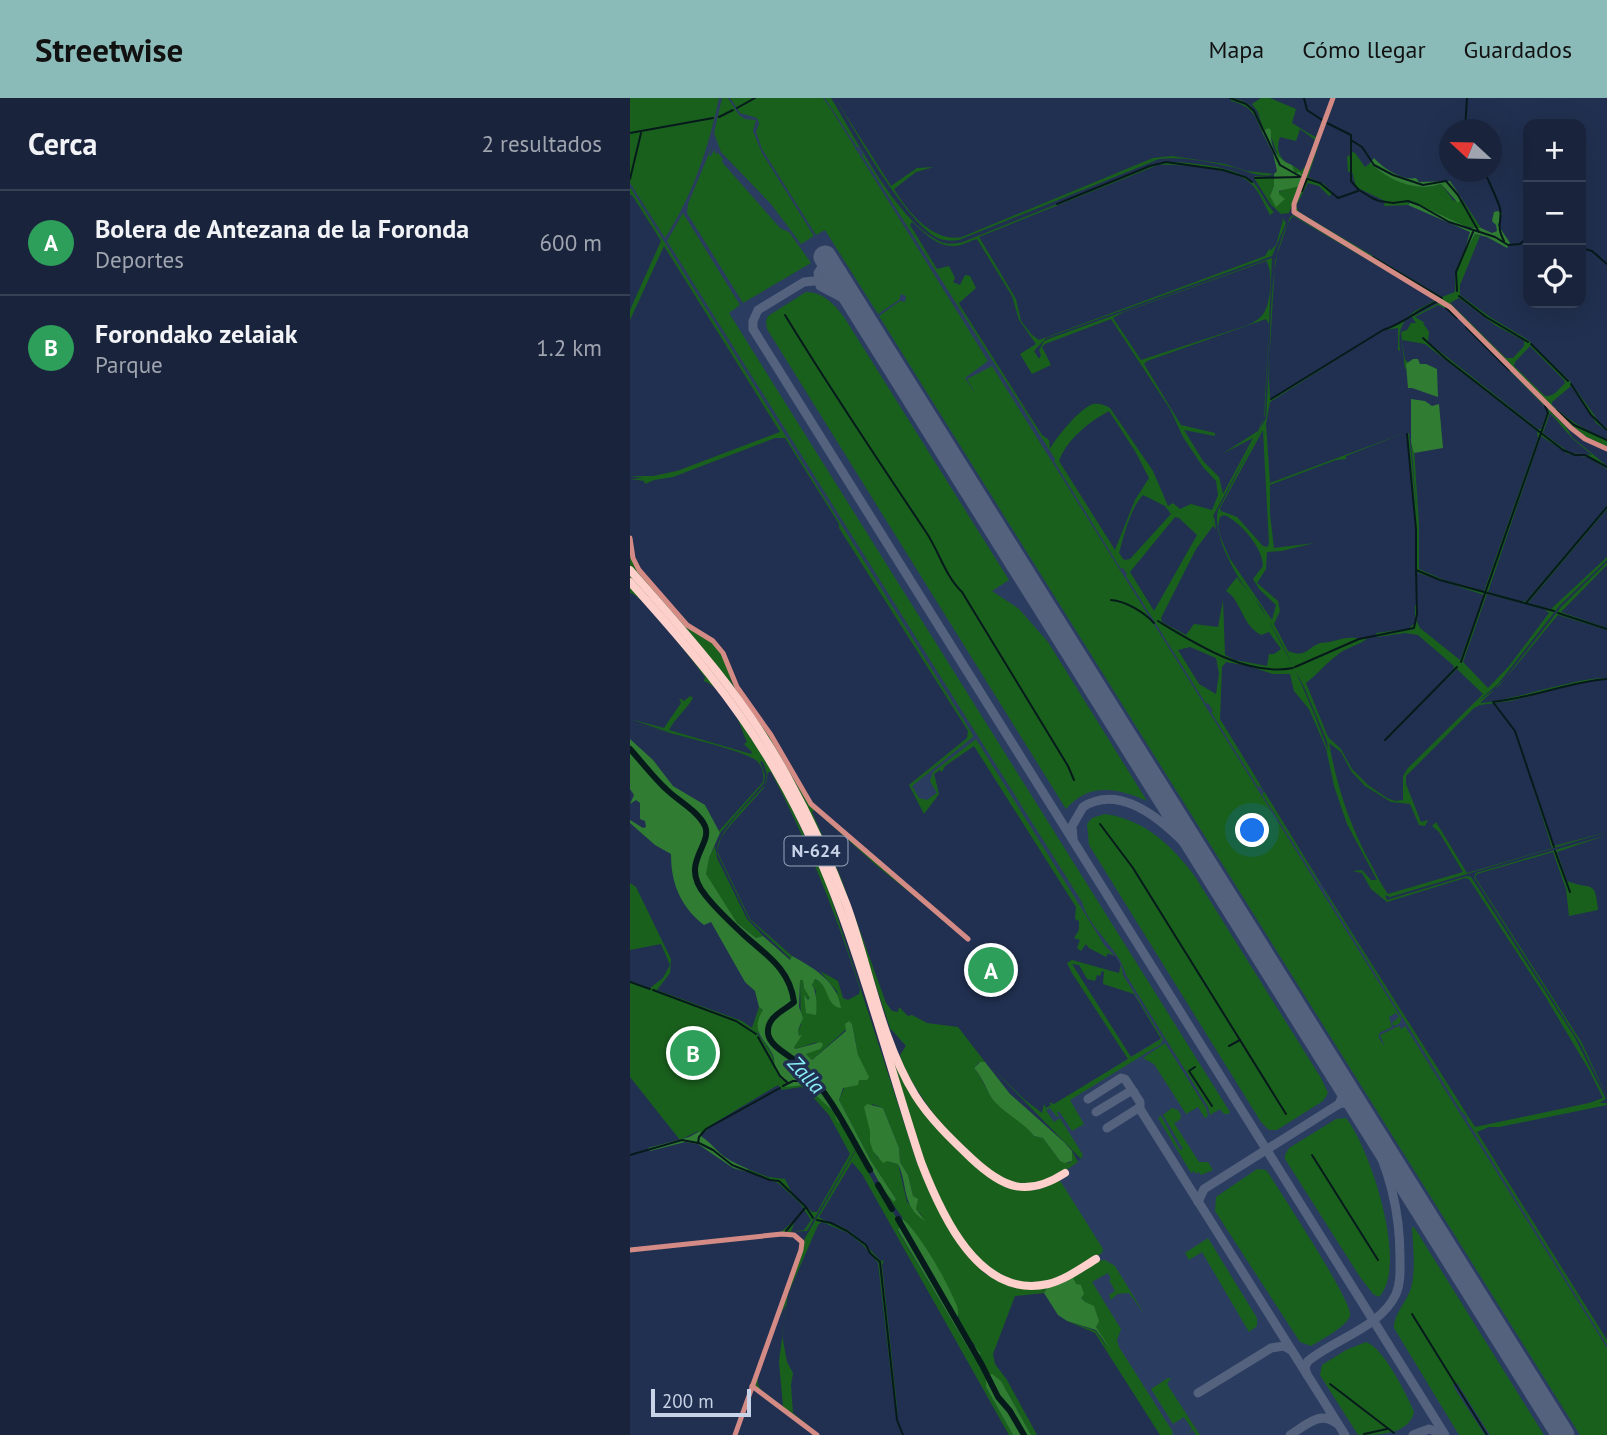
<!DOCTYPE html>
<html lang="es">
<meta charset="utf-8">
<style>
:root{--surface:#19243c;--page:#263047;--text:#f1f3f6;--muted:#9fa4af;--line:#374156;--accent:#8bbbb9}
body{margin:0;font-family:"PT Sans",sans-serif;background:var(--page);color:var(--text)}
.controls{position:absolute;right:21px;top:21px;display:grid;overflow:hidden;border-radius:14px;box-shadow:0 7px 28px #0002}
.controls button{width:63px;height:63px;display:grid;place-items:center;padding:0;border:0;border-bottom:2px solid var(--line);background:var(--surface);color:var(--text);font:35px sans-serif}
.compass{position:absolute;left:809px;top:21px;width:63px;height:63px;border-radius:50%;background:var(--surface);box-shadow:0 7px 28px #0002;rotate:292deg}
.scale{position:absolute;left:21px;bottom:18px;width:100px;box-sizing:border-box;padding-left:7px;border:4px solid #c9d3e7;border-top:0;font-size:19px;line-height:24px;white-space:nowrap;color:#c9d3e7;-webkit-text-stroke:5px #213050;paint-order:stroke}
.you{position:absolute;left:623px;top:733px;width:24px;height:24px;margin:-18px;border:5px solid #fff;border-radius:50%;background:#1a73e8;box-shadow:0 0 0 10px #1a73e833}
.badge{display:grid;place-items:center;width:46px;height:46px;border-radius:50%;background:var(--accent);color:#fff;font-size:23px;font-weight:700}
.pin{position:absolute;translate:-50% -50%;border:4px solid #fff;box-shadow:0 2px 7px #0006}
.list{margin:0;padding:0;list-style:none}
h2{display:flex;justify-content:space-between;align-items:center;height:91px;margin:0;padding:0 28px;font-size:30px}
h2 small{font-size:23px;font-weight:400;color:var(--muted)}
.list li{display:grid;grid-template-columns:46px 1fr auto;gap:21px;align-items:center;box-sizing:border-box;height:105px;padding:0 28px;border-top:2px solid var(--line)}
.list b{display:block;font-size:26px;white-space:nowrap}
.list p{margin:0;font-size:23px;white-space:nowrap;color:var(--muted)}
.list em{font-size:23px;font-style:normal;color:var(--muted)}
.icon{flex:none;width:38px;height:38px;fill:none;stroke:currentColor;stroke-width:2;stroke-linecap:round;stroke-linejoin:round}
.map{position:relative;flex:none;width:977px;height:1337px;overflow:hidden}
header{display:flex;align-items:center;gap:42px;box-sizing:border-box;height:98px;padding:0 35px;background:var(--accent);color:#111}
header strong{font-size:33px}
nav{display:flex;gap:38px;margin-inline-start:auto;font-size:24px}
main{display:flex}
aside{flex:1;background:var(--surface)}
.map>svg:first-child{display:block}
</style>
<header>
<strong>Streetwise</strong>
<nav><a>Mapa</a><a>Cómo llegar</a><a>Guardados</a></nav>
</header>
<main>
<aside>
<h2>Cerca<small>2 resultados</small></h2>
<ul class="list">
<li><span class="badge" style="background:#2e9e5b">A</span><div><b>Bolera de Antezana de la Foronda</b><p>Deportes</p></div><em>600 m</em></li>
<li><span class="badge" style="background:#2e9e5b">B</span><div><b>Forondako zelaiak</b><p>Parque</p></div><em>1.2 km</em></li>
</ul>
</aside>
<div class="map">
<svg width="977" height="1337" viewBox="0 0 977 1337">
<rect width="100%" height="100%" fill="#213050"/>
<path fill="#2b3c61" d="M0,0H199L977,1242V1337H534L435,1177L473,1153L427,1082V1078L453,1059L435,1037L428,1022L424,1025L416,1012L531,940L490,874V866L485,858L478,856L345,644L304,676L309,696L292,709L279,687L341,637L0,91Z"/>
<g fill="#1a601d" fill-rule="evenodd">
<path d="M0,0H89C78,52 63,96 35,140L0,85Z"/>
<path d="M92,0H98L109,17L115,21L126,22L123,33L132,55L184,138L171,146L141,106L91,54L84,35Z"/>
<path d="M100,0H193L199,8L358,263L335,280L346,297L337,281L362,268L771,920L770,925L764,928L762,925L769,919L766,915L759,919L762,929L749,935V940L755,949L750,937L769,928L771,931L775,928L977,1250V1337H950L249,218L270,203L275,204L276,198L271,196L269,202L248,216L195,132L186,137L132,51L126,34L129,25L127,20L110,15Z"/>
<path d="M195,0H201C225,39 266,121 307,142C315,147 324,146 333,144L531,64C553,63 606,68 622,83C631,92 635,105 644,114L640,117C634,106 629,92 619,84C602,70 550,66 528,67L349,139L386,201L391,223L402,237L409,242L635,158L640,150V153L646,147L653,122L652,119L656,125L642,158L416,240L404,253L409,261L411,257L409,252L414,243L421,240L642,160L635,317L630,332L582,420L584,418L586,431L583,428L566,451L531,520L532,524L556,537L564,526L588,529L593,502L595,557L605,562L637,568L639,556H644L651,551L639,534L631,537C611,526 612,503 596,493L607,479C613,489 621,495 627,504C655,545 681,605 698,652L697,643L675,591L632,510C627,502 620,497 615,489C602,471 582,433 588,412L636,320L645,163L660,119L663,117L808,203C781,218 766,218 770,253L768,252V230L753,232L640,304L636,326L640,385L777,334L716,358V361L706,362L640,387V416L644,450L685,445L651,453L637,454L636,471L627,485L648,503L650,513L644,526L658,553C676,560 676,551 688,546C691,544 695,545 699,544C712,541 719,538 731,541L739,539C730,548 715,549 706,558C695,566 687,577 676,585L698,639L711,651L722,671L738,687L757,700L765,703L773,702V678L778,670L853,596L827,571L756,643L816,582L823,573L824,568L788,537L775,535L747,539L746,535L778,531L785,525V507H788L787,524L790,530L830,562L854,497L788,475L785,469L786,432L777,337L779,335L788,427L781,344L784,350L789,426V471L814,482L854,493L908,340L907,333L795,246L772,242L775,262L778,264L775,272L771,234L777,232L781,225H786L782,219L809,205L815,207L936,329L942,339L977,368V371L957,359L938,356L911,338L858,494L890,503H896L977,408V411L898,505L921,511L977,459V462L930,507L868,586L846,605L869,588L931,509L977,464V467L931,514L977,530V532L928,517C902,547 880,579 850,605C878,604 961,575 977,581L962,582L881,603L850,607L844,610L776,678V686L791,724L798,722L795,728L789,727L780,706L761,704L735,688L721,673L711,654L699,645C707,689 720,729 742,768C747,778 752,788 758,796L833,774L809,734L802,728L806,724L837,775L922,750L885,631L924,748L977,734L760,799L755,797L757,802L837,778L841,779L944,938L976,1001L969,1005H977V1007L869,1029H859L847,1034L977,1242V1247L836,1021L838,1020L831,1013L695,795L693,789L845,1029L959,1005L973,1000L959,972L915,898L839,781L835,780L757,804L741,791L732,775L722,773L732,772L741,782H747L717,726L704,688L696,650L679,611L664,593L660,576H643L618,568L596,564L592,569L590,621L691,786L690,787L632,696L634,694L630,688L628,689L581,614L583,613L578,605L576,606L496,478L497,476L493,470L491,471L424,363L425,361L232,57L234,55L230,49H227ZM663,118L806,202L785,213L769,226L746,236L646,299L640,300L639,282C641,240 637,149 663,118ZM282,124C297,137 310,152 331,147C337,145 342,142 347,141L382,198L389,222L406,246L390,256L402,276L421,267L412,249L415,246L481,221L540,311L553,339L573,369L586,383L588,397L582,412L561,406L550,411L543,405L538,408L523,373L480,310C475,307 469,305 463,306C450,310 425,341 420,351L419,342L412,337L331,209L329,205L346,190L340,178L335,177L330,187L323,184L325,180L319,168L307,171L280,127ZM636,163C643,171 641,202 635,213C632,219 625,224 618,227L511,262L483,220L494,214ZM808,207L820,212L918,312L911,331H908L798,244L799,234L793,225H795L785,219ZM636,221L639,226L634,320L628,333L592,356L623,340L593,396L589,379L573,363L554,332L585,338V335L551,327L514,266L517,263ZM479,313L505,353L519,380L505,402L485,452L429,363C437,341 459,324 479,313ZM920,315L942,340L962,357L940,355L913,335ZM633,332L639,446L637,449L633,448L607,419L591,413L590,410ZM513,397L535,408L541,416L500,461L494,462L489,455C494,437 500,411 513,397ZM594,417C610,423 633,450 633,468L623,481L629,491L646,507L642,522L600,461L590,438L588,428L590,419ZM545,419L549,420L567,437L524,513L500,474ZM857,496L914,511L919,515L879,568L858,590L833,564ZM560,549L586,560L589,576L586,596L569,586L548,552Z"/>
<path d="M205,0L261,88L287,70L304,69L286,74L264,91C278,114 303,145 332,139L523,60L542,58L595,66L617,73L644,76C631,81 615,72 602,69C579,64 551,58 529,61L329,142C322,143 315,143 308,140C274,123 226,34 205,0Z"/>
<path d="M601,0C620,2 627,13 633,30L628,14L622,6L631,0H640L666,11L662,25L685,39L689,34L673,79L665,75L662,67L671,73L677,66L685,42L670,31L666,43L650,39C646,49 648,58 657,65L649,61L638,30L632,34C625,16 621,8 601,3Z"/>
<path d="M690,43L678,79L694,86L703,95L699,98L689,88L678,85L666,108L669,114L812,199L825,194V174L836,148L838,149L845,136L850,138L830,187V197L860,219L898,242L939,282L970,325L977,330V333L966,325L941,288L922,304V307C941,324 954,331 977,341V349L955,338L941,327L822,209L666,113L665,107ZM829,200L865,227L894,243V248L883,260H876L820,205ZM900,248L934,282L935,285C929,291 924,299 915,298L884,268L885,264Z"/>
<path d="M82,48L79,58H81L84,52L86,56L88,55L93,61L92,64L150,130L159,134L181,165L113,205L57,115L58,106Z"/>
<path d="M720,53L725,55L735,69L740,65C757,81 788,95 811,86L823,102L830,104L832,101L851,130C833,133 799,110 779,104L778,107L754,108L755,103L726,89L722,73L718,74L717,59L720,57Z"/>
<path d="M625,78L644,79V88L640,98L660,89L670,88L659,115L651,116L641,107L624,80Z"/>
<path d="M0,89L343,637V639L282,688L289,700L297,702L307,695L300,683L303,674L346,641L475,848L485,858L478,855L476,859L459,850L456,846L451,853L447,850L450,842L444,840L449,832V823L445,821L446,809L344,648L315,668L312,674L310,672L304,676L309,696L294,716L279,687L337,640L338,633L209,430V426L155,340H145L43,379L24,382L15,386L14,383L0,381L13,380L0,378H23L47,373L150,334L34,148L0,222V212L31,143L2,97H0Z"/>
<path d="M53,115L110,207L99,215L600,1014L598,1016H594L590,1011L580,1017L578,1009L496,877C490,851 459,831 452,804L37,143Z"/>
<path d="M176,194C193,194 204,206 214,219L379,482L362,493L389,511L418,544L517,703C488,690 459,684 436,711L137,231L136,223L138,218Z"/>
<path d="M0,453L3,465L58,530L85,547L95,562L102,585L140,639L175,700L316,824L247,768L188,715L184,712L182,714L211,780L256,905L262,913L268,914L269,909L278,918L282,917L297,925L328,929L355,964H349L344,970C352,979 355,991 362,999C375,1013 392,1023 404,1038L413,1040L430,1063L439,1065L442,1063V1053L448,1064C436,1072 416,1088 400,1088C351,1086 290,1005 272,964L270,957L276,948L261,931V933L211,783L67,545L0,467Z"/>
<path d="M0,476C65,549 130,624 173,712C212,789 235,872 261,953C266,965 271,977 277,988C298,1023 357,1096 402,1092C412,1092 419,1086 427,1082L431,1084L473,1151L472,1155C457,1164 441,1176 424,1182C353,1205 314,1115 293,1063C251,946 226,822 170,711C126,625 64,552 0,480Z"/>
<path d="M0,488L52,547L102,611L140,669L160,706L197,787L287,1065L337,1156L354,1175L377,1187L390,1190L417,1189L414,1195L385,1198L363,1256L365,1266L377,1282L407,1337H401L371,1283L356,1277V1289L383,1337H379L232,1076L222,1064L189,1119C197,1125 210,1126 219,1133C232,1142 240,1152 251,1163L254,1162L252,1167L268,1318L262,1286L248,1165L233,1147L218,1135L192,1124L188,1127L158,1196L152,1237L157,1264L163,1275L161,1287L163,1315L190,1337L126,1288L125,1284L171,1157L175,1140L226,1052L253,1101L259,1107L271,1128L268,1133L344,1260L345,1247C327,1230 330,1214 320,1194C302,1158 276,1126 254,1093L263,1103L266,1101L241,1063L209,1002L228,957L222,926L182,962L176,956L187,944L165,951L164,949L169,938L168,932L171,927L170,881L173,882L174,890L181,900L179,902L174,897L186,912V893L182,887L185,881L209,896L190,873L208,883L213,900L218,902L229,896L230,891C206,816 178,744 141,674H138L136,685L133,691L98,730L91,740L87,753L120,821L162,858L161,861L119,821L87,755C85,735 121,703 135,687L137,676L133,664L130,663L135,677L134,685L90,735L89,733L133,684C134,676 133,669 127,663C116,652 22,631 0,625L41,635L0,621L34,630L51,605L49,600L54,603L60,598L63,600C57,611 45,620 39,632L121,656L122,654L114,646L117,644C113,637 112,629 108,622C101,610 88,588 74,583L75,579C64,564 12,496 0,495ZM242,1006L253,1010L269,1050L270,1064L278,1077L283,1098L287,1101L286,1111L295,1121L277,1104L268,1066L248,1060C237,1043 241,1026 242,1006ZM156,1207L149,1264L153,1308C146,1303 131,1296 128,1286C125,1275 149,1216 156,1207Z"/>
<path d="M475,716C515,722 540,746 564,777L691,980L698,995L693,1003L647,1032H639L631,1024L459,747L457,726L462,720Z"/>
<path d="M977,737L927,754L937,783C962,793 965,780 968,812L939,818L936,791L923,754L847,776L845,779L952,945L977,999L950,945L844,779L846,775Z"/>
<path d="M85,748L87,760L117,821L133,838L126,840L107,825L78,783C73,771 79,759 85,748Z"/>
<path d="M0,785L6,789L41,861L40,875L27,892L112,923L122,930L129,909L133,912L128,936C134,945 146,957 144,968L151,981L157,982L154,988L168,986L180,990L204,1014L226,1051L177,1133L151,1134L162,1124L164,1125L161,1134L174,1132L181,1122L170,1105L148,1085L117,1074L118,1071L138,1079L155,1081L162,1095L182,1114H187L220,1056L199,1017L176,991L171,989L152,992L148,987L76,1030L77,1033L71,1035L68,1033L50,1042L0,979V883L20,890L33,880L40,867L31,846L0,852Z"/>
<path d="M442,862L489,875L491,866L493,877L533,941L531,946L440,1002L454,1026L442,1033L429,1013L427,1014L429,1018L427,1019L420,1010L416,1012L424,1024L430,1020L453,1057L451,1061L360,968L395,1002L412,1015L414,1006L416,1010L421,1007L419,1004L424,1006L498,961L442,875L437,865ZM442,866L449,867L457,881L465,883L467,877L470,878L472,873L474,874L473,886L504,896L531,941L501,959Z"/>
<path d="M535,945L576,1010L578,1018L575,1020L568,1009L556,1016L524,966L513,960Z"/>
<path d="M542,1010L548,1012L551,1017L550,1022L544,1025L569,1064H578L583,1072L571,1077L569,1074L566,1076L564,1073L561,1075L528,1020L531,1018L550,1052L553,1051L533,1017Z"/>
<path d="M716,1020C740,1050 779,1168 749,1199L743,1196L730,1179L655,1061V1057L659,1050L706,1021Z"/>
<path d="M627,1071L636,1072L639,1076C650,1094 725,1207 720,1218C716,1229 691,1242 681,1248L670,1244L585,1113L586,1099Z"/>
<path d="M782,1129H784L914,1337H860L827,1285L823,1286L825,1291L855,1337H829L764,1230C764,1215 777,1204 781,1190C786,1171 783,1149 782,1129Z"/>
<path d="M578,1140L627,1220V1228L619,1234L572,1154L559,1162L555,1155Z"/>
<path d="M475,1162L485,1168L515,1217L499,1195L487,1196L481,1202L479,1197L485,1193L479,1182L481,1181L478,1175L462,1184L491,1231L487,1242L489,1249L543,1334L542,1337H530L465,1235L437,1223L466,1233L477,1249L466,1229L468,1223C464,1214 459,1210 453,1202C448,1195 447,1187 440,1181L467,1163Z"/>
<path d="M736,1244C753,1249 777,1297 784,1314C779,1337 747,1337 728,1337L690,1277L692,1267L716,1252Z"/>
<path d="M538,1280H541L537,1286L570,1337H566L563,1332L557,1336L562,1331L554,1319L543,1326L521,1291Z"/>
</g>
<g fill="#317c33">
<path d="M638,30L641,32C640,47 645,61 662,67L665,75L670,74L673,79L670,88L649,93V96L655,101L646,109L640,98L644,88V76L647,73L643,55L632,34Z"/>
<path d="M744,60C753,70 772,83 786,80L789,84L820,83L832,101L828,105L811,86C787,95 758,82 740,65Z"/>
<path d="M781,103L839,130H851L862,135L867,133L866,127L862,123L864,114L868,113L872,115L868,127L880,145L877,150L857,139L845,136L838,149L836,148L840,134L778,107Z"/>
<path d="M783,261H788L790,266H796L807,271L808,299L782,290H778L776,266Z"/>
<path d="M781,301L795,303L802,308L809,306L813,350L784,355L781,344Z"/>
<path d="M0,641L23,662L43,688L75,707L90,735L79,760L76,776L107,825L126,840L133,838L160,862L162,858C184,870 207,883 211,910C195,908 200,887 185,881L182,887C187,894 187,908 186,917L176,915L174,897L178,902L180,900L174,890L173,882H170L169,909L173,920L168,932L169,938L172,937L164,949L165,951L191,944L193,947L190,951L176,956L182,962L216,933L215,926L219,923L222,926L228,957L239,979L237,982H229L228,987L213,990L209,1002L241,1063L266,1101L264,1104L254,1093L238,1064L234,1066L212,1027L207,1023L204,1014L175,987L154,989L157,982L151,981L144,968C148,946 115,940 133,912L129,909L125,893L115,884L81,824L74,827C50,808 41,785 41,756L25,747L0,725V722L13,730L16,729L15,723L10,721V705L6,702L0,706L4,697L0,691Z"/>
<path d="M350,964H355L380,996L434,1044L442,1053V1063L435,1065L430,1063L413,1040L404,1038C393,1024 377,1017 365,1004C357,995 354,981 344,970Z"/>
<path d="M237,1006L253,1010L269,1050L270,1064L278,1077L283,1098L288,1101L286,1111L295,1123C271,1108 278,1086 268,1066L257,1063L253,1065L243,1053L240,1044V1033L234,1009Z"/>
<path d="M70,1033L72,1039C80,1044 84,1050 91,1056C99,1063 108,1066 118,1071L117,1074L103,1070L68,1046L55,1044L20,1053L18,1050L59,1039Z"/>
<path d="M272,1120C293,1140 316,1182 327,1208C329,1214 327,1219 329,1224C333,1237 343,1245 351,1256L344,1260L268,1132L273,1124Z"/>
<path d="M443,1180L446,1186L451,1187L454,1196L451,1200L455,1204L464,1208L469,1223L466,1229L481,1252L466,1232L437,1223L428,1217L414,1195L418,1188Z"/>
<path d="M362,1276L371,1283L401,1337H383L356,1289V1277Z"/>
</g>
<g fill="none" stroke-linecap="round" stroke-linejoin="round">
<g stroke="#061a1c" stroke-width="2">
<path d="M600,0L616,6L624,13L650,67L673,80"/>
<path d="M674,0L677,12L692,22"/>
<path d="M107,10L125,0"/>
<path d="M89,19L103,12"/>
<path d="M697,25L721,37V83L729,92L742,100L749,103L763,105L778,103L789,107L819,124L865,139L878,147L890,146L898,139"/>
<path d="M835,32L837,0"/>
<path d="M0,35L83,20"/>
<path d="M721,42L732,49L744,67L763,77L793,87L816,83L828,97L849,134"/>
<path d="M854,74C856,76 869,106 870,110C873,124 865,125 874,143"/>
<path d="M625,80L669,79"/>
<path d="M0,81L11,35"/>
<path d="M678,81L690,85L708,100L728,93"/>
<path d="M672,93L677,81"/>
<path d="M427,106L520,68L536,64L593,72L615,79L622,84"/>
<path d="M951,150L962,153L977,166"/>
<path d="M743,159L812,200"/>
<path d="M827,193L826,174L843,134"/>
<path d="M829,198L856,219L898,244"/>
<path d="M816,210L827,220"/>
<path d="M155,217C200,291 248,362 296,434C309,453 315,478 332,494L438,668L444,682"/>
<path d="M836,229L879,272"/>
<path d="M793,240L816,261L911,335L918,315L915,308"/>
<path d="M901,246L938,283"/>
<path d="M941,286L961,317L977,332"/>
<path d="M641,301L753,232C773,226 789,211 808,203"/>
<path d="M926,312L944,327L977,342"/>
<path d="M777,336L786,431V471"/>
<path d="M481,502C496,503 515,515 524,525"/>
<path d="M896,505L977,409"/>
<path d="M928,515L977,531"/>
<path d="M528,523C566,546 617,579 663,570"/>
<path d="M831,564L911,335L933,352L945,357H955L977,369"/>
<path d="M665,569L729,541L784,530L787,516L786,472L810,482L924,513"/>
<path d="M755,642L827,569"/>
<path d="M470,726L503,770L656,1016"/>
<path d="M924,749L885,633L863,604C902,600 938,584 977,581"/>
<path d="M925,753L940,794"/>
<path d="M0,884L20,891"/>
<path d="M23,892L106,923L126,936"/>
<path d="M128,939L150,978L158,985"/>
<path d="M599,948L610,942"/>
<path d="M565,969L559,973L582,1008"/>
<path d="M153,988L163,983H186"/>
<path d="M69,1045L83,1052L102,1067L140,1082L149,1083L176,1109L183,1120"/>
<path d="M0,1057L52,1042L68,1045L69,1039L76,1031L150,990"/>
<path d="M682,1057L748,1162"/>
<path d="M187,1122L201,1125L217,1133L236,1147L240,1155L250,1164L267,1322L273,1337"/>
<path d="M156,1133L175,1110"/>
<path d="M782,1216L857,1337"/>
<path d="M700,1286L764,1335"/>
<path d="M734,1336L757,1331"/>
</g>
<g stroke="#061a1c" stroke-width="6">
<path d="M0,651C12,664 23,679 36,691C48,703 68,713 75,728C83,748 48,765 76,798C87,812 101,825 114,837C136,857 160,871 164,904C154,913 137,918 138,935C139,949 163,959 172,968C201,997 219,1036 240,1072"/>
<path d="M248,1087L262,1111"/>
<path d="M268,1121L352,1267L368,1299L380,1313L394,1337"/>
</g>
<g stroke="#54627e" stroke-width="9">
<path d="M218,196L194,182L174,184L128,212L123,223V231L815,1337"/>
<path d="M224,206L190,188L188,175L194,166L203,164L212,173L230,216"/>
<path d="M443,741L442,728L453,709C501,678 561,749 586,783"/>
<path d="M458,1001L491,980L495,981L510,1004V1011L715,1337"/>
<path d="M709,1006L714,994L710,981"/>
<path d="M466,1014L499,994H504"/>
<path d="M477,1030L507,1011H510"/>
<path d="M568,1104L574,1091L709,1006C726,1001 732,1017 738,1030C759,1070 770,1113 770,1159C770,1172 771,1184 766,1196C751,1229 705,1241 678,1263L675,1269L677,1277"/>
<path d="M568,1295L641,1250L654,1248L661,1252"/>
<path d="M660,1337C675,1328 690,1312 706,1325"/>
<path d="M783,1337L799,1331L814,1336"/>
</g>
<path stroke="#54627e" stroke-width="23" d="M195,159L933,1337"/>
<g stroke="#d48b86" stroke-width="5">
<path d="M703,0L664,106V114L820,209L941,330L955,341L977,351"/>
<path d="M0,440L3,460L9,472L57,527L83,543L93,555L107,589L141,637L181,706L338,841"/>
<path d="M0,1152L152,1136L164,1137L172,1144L171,1152L105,1337"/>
<path d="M122,1288L187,1337"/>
</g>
<g stroke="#fed0cc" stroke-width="8">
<path d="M0,472C57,536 116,602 157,678C180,720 200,763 217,808C239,869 251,942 285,997C300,1021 321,1041 341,1060C373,1090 396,1100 435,1075"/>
<path d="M0,484C54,544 108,606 148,677C217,796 248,934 291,1064C311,1116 349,1202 418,1186C435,1182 451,1170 466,1161"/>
</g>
</g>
<g text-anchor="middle" stroke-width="7" stroke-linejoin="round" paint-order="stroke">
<rect fill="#213050" stroke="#97a2ba" stroke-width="2" x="154.5" y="738.5" width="63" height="29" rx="5"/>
<g font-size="18" font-weight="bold" fill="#c9d3e7">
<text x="186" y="759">N-624</text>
</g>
<g font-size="21" font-style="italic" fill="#88eff9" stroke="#213050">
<text transform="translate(176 977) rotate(47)" y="7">Zalla</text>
</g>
</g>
</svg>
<div class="controls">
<button>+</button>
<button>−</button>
<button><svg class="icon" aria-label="locate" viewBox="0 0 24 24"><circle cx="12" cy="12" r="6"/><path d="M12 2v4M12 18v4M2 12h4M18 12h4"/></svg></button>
</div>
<svg class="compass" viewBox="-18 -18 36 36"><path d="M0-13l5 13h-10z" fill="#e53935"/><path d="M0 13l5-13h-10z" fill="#9fa4af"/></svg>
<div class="scale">200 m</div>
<div class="you"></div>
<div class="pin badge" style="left:361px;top:872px;background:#2e9e5b">A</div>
<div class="pin badge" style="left:63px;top:955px;background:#2e9e5b">B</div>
</div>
</main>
